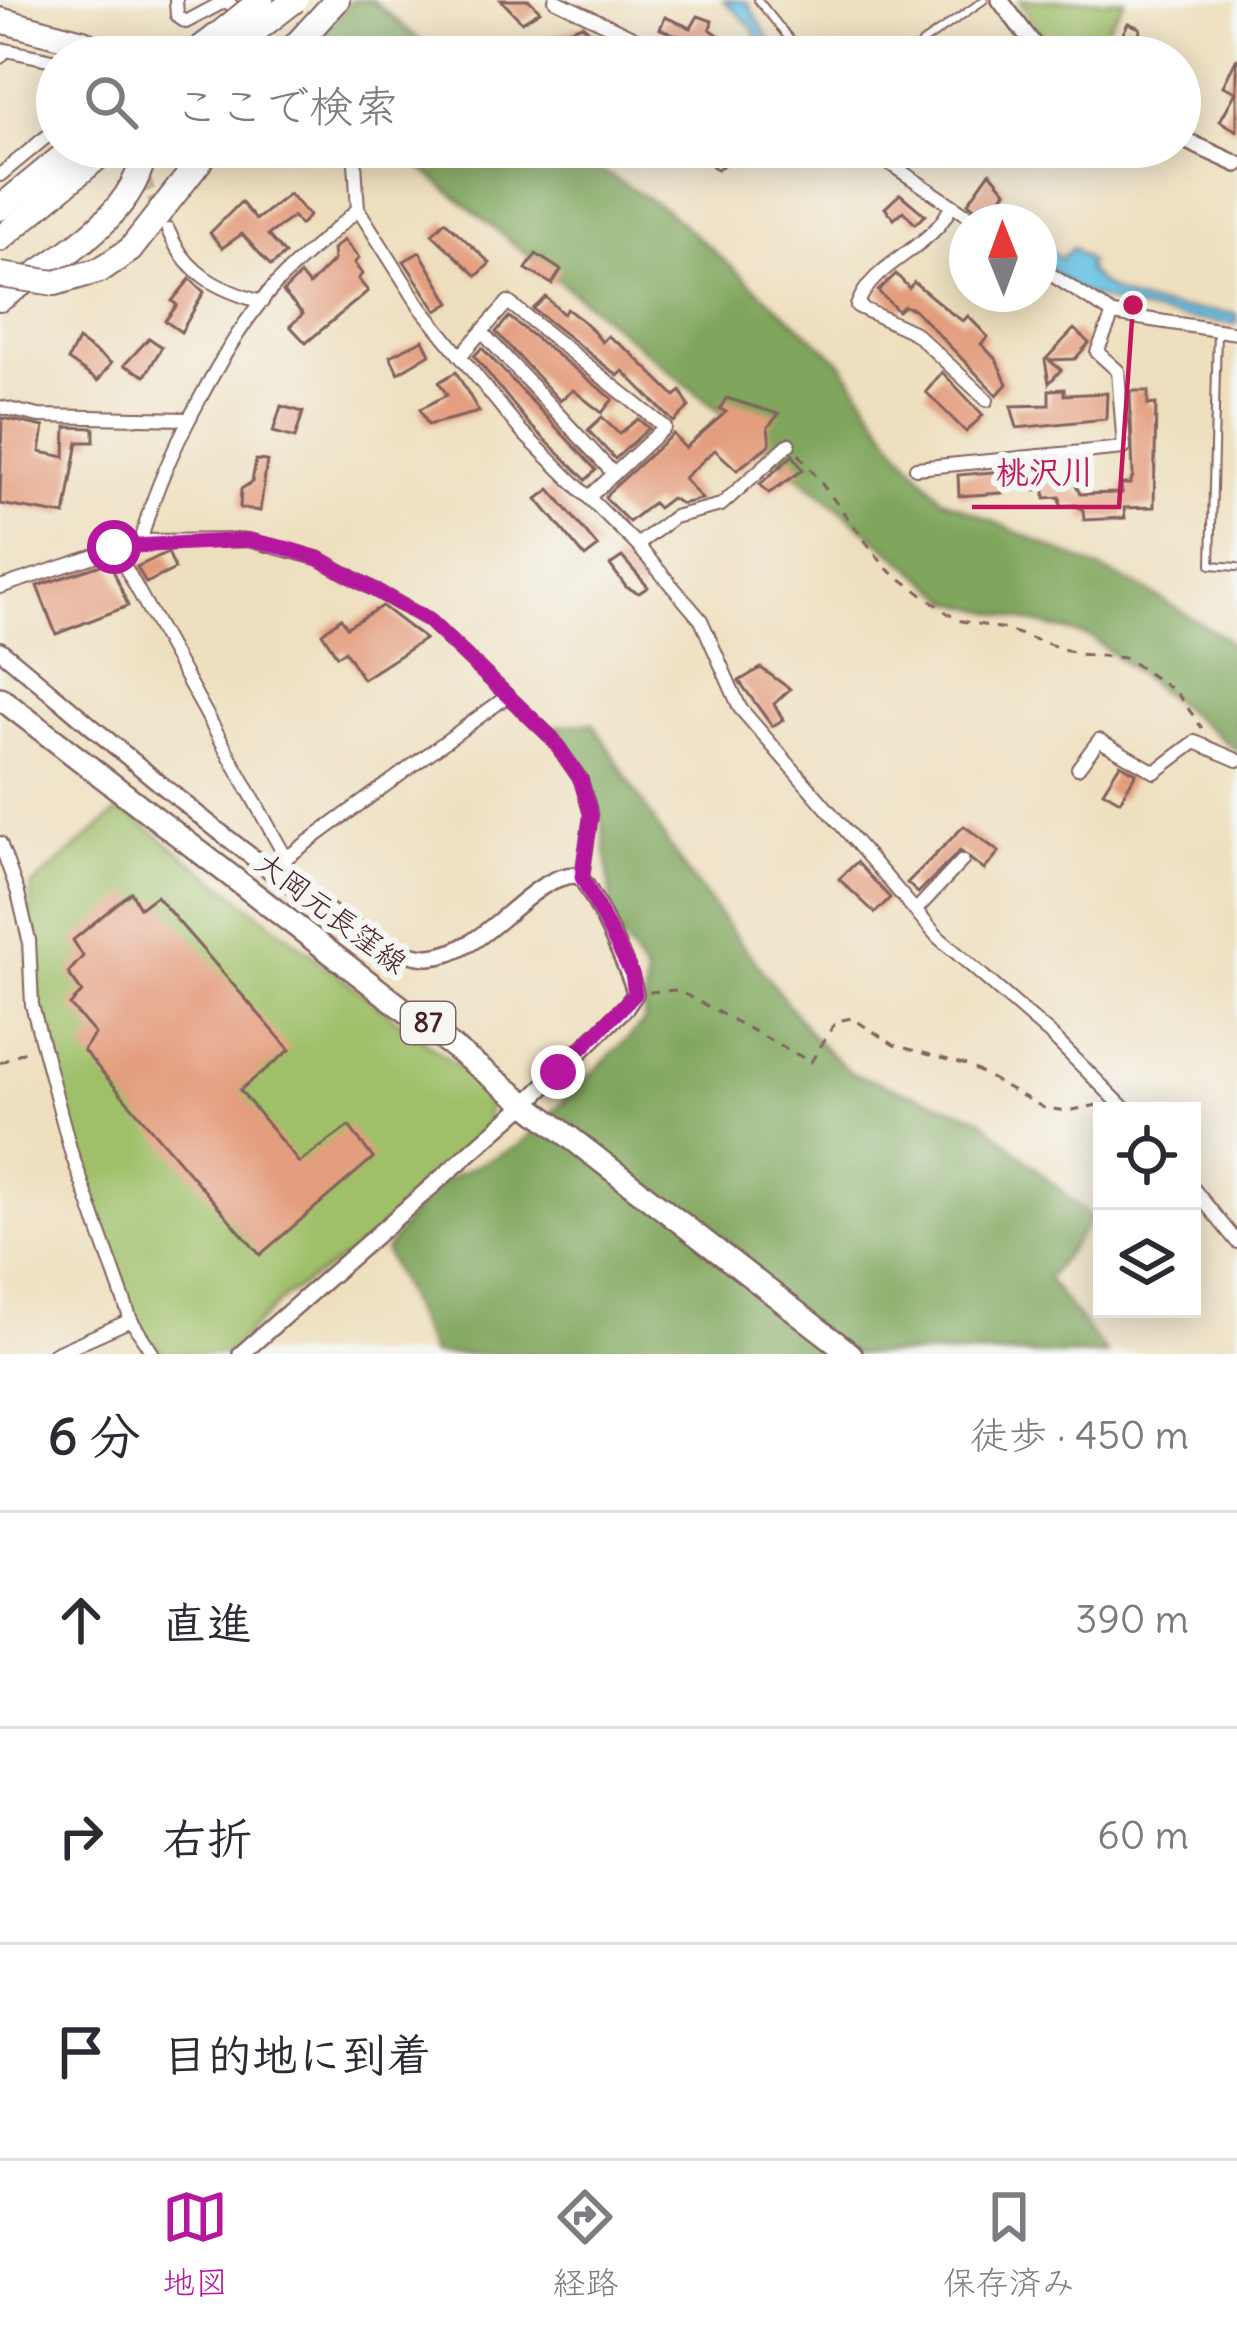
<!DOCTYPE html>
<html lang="ja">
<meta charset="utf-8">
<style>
:root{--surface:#fff;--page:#f2f2f3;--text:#2b2b33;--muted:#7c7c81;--line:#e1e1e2;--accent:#b5179e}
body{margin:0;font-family:Delius,"Klee One",sans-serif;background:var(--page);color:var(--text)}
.controls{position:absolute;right:36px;bottom:36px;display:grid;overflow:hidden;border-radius:0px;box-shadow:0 6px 30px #0003}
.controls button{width:108px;height:108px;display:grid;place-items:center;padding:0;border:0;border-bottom:3px solid var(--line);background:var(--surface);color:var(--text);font:60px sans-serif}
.compass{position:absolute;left:949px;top:204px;width:108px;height:108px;border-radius:50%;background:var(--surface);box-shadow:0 6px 30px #0003;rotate:359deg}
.stop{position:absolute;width:36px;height:36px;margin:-27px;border:9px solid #b5179e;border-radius:50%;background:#fff}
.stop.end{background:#b5179e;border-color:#fff;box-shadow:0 3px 12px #0008}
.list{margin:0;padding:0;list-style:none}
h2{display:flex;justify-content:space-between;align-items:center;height:156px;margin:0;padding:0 48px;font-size:51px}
h2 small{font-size:39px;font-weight:400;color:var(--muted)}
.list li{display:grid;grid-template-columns:78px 1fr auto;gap:36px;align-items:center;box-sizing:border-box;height:216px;padding:0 48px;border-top:3px solid var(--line)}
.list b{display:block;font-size:45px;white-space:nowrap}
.list em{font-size:39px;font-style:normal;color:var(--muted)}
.icon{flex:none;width:66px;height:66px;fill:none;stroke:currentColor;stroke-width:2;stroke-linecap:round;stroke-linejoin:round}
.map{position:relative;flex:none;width:1237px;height:1354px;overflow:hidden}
.search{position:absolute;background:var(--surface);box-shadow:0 6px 30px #0003;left:36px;right:36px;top:36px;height:132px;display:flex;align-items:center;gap:30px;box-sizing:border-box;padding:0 42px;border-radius:66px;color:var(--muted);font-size:45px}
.sheet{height:804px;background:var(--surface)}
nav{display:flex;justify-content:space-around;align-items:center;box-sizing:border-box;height:168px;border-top:3px solid var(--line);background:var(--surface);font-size:33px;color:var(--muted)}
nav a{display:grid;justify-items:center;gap:6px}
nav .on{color:var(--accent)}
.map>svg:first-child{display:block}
</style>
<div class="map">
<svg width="1237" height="1354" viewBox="0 0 1237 1354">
<rect width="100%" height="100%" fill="#f6f6f2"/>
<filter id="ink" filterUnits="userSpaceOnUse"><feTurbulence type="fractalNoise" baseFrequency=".00833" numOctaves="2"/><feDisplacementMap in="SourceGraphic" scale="24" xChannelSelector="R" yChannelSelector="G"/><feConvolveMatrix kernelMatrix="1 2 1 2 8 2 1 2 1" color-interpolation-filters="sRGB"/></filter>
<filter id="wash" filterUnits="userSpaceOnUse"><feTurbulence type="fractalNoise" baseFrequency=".004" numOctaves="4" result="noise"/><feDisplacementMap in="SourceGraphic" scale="48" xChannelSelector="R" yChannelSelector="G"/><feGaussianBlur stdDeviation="2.7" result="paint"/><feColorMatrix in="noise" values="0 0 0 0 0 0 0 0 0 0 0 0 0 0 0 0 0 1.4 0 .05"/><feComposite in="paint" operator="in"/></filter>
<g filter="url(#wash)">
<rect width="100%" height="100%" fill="#eedfbe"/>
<g fill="#9fbf67" stroke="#746f49" stroke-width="3">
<path d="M1019,0H1125L1100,38L1058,57Z"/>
<path d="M122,808L488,1090V1126L370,1240L286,1296L225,1354H166L137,1329L105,1241L29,988L31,887Z"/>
</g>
<g fill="#7fa65c" stroke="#646244" stroke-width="3">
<path d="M352,0H372L440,57H295Z"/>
<path d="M395,147H562L665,209L841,362L897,447L941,498L1142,588L1223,637L1237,651V751L1091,637L953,602Z"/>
<path d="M593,723L682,866L813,1037L851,1073L979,1117L1092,1219L1047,1279L1107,1354H432L385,1251L432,1186L518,1146L644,1022L646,974L614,927L603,827L588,777L556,726Z"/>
</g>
<g fill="#66c3e4" stroke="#587188" stroke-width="3">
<path d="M724,0L747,2L779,57H769L752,27Z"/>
<path d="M1039,238L1060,259L1073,248L1089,262L1087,270C1121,313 1186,307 1237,314V324C1188,318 1039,308 1039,238Z"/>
</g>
<g id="blocks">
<g fill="#e49d7e">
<path d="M501,0H529L540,11L522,22Z"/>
<path d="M698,16L712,21L710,29L737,49L734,57H714L699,44L660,29L665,17L691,28Z"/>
<path d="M1128,23L1140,28L1137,57L1115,51Z"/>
<path d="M582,25L591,32L545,49L541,40Z"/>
<path d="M1237,58V131L1220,121L1236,92L1223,86Z"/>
<path d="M715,147H745L717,170L704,158Z"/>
<path d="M990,172L1006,191L998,202L1015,214L1009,222H991L968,203Z"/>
<path d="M289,194L309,216L300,225L293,217L268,235L285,254L271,266L242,234L222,248L210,233L241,202L256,220Z"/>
<path d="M900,194L925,215L915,224L903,211L894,219L885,208Z"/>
<path d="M445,221L490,263L477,276L432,234Z"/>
<path d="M344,240L359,258L354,263L362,274L358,279L368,291L306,343L290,326L303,314L283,292L300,275L309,285L334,260L333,249Z"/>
<path d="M420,252L450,303L437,311L404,261Z"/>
<path d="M536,254L561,270L552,284L526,269Z"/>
<path d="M896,274L909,288L914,282L951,313L963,321L968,316L988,337L981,344L996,359L1007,384L997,395L914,309L904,306L898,311L878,291Z"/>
<path d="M190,279L204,292L181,332L165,321L177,305L172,301Z"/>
<path d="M546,297L563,314L567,309L587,324L602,342L608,336L630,352L675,396L681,391L689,407L674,422L623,371L618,376L533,309Z"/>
<path d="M509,317L613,399L602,413L573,390L560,401L496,332Z"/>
<path d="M1074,329L1089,343L1075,359L1049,360L1061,370L1049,383L1045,360Z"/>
<path d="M149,338L162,347L145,376L124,365Z"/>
<path d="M78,340L111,363L98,381L68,360Z"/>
<path d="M423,340L430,354L398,373L390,356Z"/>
<path d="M482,348L596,470L586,480L529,424L474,356Z"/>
<path d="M456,372L479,412L428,425L420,409L447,395L439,382Z"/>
<path d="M942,372L983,415L966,432L926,392Z"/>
<path d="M1064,389V395L1107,393L1106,419L1017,428L1011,406L1049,405V390Z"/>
<path d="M1130,391H1148V405L1156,404L1154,507L1124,508L1125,518L1084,520L1083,510L1076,505L1061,506L1060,497L1045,498V489L1031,490L1023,468L1045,466V475L1074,481L1080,494L1122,493L1121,484H1130L1133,476Z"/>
<path d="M726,398L779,414L768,427L770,444L737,470L715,450L684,478L702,499L682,504L671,498L658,508L653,503L629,522L605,498L608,493L673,434L685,448L726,412L720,409Z"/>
<path d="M281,406L303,412L295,438L273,432Z"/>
<path d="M602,417L619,434L638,419L649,428L615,459L588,430Z"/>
<path d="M2,418L44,427L40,452L65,457L66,427L94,428V442H78L65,515L0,504Z"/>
<path d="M793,455L803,470L769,493L760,484Z"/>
<path d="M256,460L267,461L260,511L240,508L241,489L252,482Z"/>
<path d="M1005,471L1002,493L959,496L958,475Z"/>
<path d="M550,489L598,547L585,557L537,499Z"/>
<path d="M168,552L175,569L146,583L137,567Z"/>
<path d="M622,557L648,587L639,593L626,587L610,565Z"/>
<path d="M110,562L128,606L56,634L37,586Z"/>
<path d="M382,606L425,639L363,679L345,651L337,656L322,633L341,618L347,627Z"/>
<path d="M761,668L790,689L774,704L783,720L772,726L739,681Z"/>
<path d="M1120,764L1136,773L1120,801L1103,791Z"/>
<path d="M964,826L999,852L984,870L960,851L918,893L907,883Z"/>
<path d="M857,862L890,898L875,913L839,879Z"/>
<path d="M131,892L140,908L156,896L290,1050L240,1090L299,1163L349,1126L373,1158L260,1255L83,1050L95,1034L70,1005L82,992L68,973L83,956L73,940Z"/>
</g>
</g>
</g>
<g filter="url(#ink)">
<use href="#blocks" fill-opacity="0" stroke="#83625e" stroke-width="3"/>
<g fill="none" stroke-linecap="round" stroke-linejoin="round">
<path stroke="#cdb9a1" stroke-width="12" stroke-dasharray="12 6" stroke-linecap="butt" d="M130,147L160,213"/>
<g stroke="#83625e" stroke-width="10">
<g id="service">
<path d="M758,0L804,57"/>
<path d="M916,57L922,43L984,0"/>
<path d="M1217,331L1211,565L1237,567"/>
</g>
</g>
<g stroke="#83625e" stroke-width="16">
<g id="minor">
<path d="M176,0L177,16L186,22L227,0L274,57"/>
<path d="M555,0L674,57"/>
<path d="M0,57L6,50L57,61"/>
<path d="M354,147L358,209L421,308L521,431L637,545L701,620L740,708L938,937L1051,1035L1127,1111"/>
<path d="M865,147L977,222"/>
<path d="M0,175L57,128"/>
<path d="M951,205C935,249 873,260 857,306L915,333L987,400"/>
<path d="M168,230C186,274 219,290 262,302"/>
<path d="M1039,267L1113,314L1237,333"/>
<path d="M482,332L614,474"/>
<path d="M461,355L508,302L665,427L589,497"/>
<path d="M0,407L39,416L189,419"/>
<path d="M916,468L1124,448L1118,371L1097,352L1113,314"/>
<path d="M141,541C157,470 226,339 275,285C300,258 331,234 358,209"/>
<path d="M637,545L674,517L721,505L789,444"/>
<path d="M114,547L286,858L283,878"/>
<path d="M0,587L141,541L248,540L320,559L428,620L552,738L581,780L591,815L582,877"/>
<path d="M1078,768L1099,740L1155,772L1195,742L1237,760"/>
<path d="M0,843L18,893L29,940L32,1005L71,1152L131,1320L153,1354"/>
<path d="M286,858L505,698"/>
<path d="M917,909L962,861"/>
<path d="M1192,1187L1237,1242"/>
<path d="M54,1354L131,1320"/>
</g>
</g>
<g stroke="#83625e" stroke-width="20">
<g id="tertiary">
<path d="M1000,0L1043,57"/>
<path d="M1180,138L1237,164"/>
<path d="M0,650C74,708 350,960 429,957C487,955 529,873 578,875C588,881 634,979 635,994L626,1007L529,1101L241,1354"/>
</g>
</g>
<g stroke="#83625e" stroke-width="26">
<path id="primary" d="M0,698L851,1354"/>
</g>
<g stroke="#83625e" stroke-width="28">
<g id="motorway">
<path d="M0,20L83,42L108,57"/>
<path d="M189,57L217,36"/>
<path d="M285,57L337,0"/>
<path d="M0,208L74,147"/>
<path d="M0,239L110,147"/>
<path d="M100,270L130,250L211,147"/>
<path d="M0,299C53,260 137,219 145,147"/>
</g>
</g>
<g stroke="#83625e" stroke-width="3" stroke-dasharray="9 9" stroke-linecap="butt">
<path d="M799,454L886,568L957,620L1004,629L1078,654L1126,658L1177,693L1202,728"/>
<path d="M649,992L677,990L811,1062L836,1021L852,1018L894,1045L967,1065L1044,1108L1068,1111L1102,1104"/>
<path d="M0,1063L31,1048"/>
</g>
<use href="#service" stroke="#fff" stroke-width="6"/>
<use href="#minor" stroke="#fff" stroke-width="12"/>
<use href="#tertiary" stroke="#fff" stroke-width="15"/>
<use href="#primary" stroke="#fff" stroke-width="21"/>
<use href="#motorway" stroke="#fff" stroke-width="24"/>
<g stroke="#83625e" stroke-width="28" stroke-linecap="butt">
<g id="motorway-bridge">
<path d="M217,36L261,0"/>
<path d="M229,51L295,0"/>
<path d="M0,275L55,283L100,270"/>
</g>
</g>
<use href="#motorway-bridge" stroke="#fff" stroke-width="24"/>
</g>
</g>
<g fill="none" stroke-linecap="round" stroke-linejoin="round" filter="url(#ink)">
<path stroke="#b5179e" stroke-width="15" d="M114,547L248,540L285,548L320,559L428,620L552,738L581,780L591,815L582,877L632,974L635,994L558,1072"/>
</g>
<g text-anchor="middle" stroke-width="12" stroke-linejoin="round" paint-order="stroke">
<rect fill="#f6f6f2" stroke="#7e6067" stroke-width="3" x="401" y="1002" width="54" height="42" rx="9"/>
<g font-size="27" font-weight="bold" fill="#4a1f2b">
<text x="428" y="1032">87</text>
</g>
<g font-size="30" fill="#4a1f2b" stroke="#f6f6f2">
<text transform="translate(331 913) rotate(37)" y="10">大岡元長窪線</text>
</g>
</g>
<path fill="none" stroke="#c2185b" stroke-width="4.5" d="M1133 305L1119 507H972"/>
<circle fill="#c2185b" stroke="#f6f6f2" stroke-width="4.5" cx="1133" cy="305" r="12"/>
<g font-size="33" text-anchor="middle" font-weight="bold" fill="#c2185b" stroke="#f6f6f2" stroke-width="12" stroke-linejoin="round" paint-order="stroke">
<text x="1045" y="484">桃沢川</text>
</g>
</svg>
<div class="controls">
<button><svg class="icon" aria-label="locate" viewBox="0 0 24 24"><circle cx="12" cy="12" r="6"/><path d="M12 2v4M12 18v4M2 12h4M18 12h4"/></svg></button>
<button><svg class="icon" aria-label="layers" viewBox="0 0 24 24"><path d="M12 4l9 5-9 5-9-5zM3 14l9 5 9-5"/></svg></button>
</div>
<svg class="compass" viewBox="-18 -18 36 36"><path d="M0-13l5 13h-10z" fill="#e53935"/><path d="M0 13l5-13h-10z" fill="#7c7c81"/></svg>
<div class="stop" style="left:114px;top:547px"></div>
<div class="stop end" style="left:558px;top:1072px"></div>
<div class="search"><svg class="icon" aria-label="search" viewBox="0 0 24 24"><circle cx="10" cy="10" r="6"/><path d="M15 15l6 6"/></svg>ここで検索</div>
</div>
<section class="sheet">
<h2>6 分<small>徒歩 · 450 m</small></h2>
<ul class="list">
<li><svg class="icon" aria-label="ahead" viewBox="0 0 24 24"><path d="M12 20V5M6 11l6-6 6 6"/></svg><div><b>直進</b></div><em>390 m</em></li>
<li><svg class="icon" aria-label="right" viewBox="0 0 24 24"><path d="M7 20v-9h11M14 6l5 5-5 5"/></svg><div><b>右折</b></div><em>60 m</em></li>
<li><svg class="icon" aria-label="arrive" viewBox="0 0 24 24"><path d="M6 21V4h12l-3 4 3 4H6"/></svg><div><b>目的地に到着</b></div></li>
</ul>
</section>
<nav>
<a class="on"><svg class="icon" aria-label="map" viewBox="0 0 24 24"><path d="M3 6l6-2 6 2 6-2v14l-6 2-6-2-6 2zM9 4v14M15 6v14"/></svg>地図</a>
<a><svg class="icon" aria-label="directions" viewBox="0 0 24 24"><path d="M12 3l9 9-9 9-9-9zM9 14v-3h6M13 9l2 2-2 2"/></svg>経路</a>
<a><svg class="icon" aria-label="saved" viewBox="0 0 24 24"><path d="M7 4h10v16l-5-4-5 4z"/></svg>保存済み</a>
</nav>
